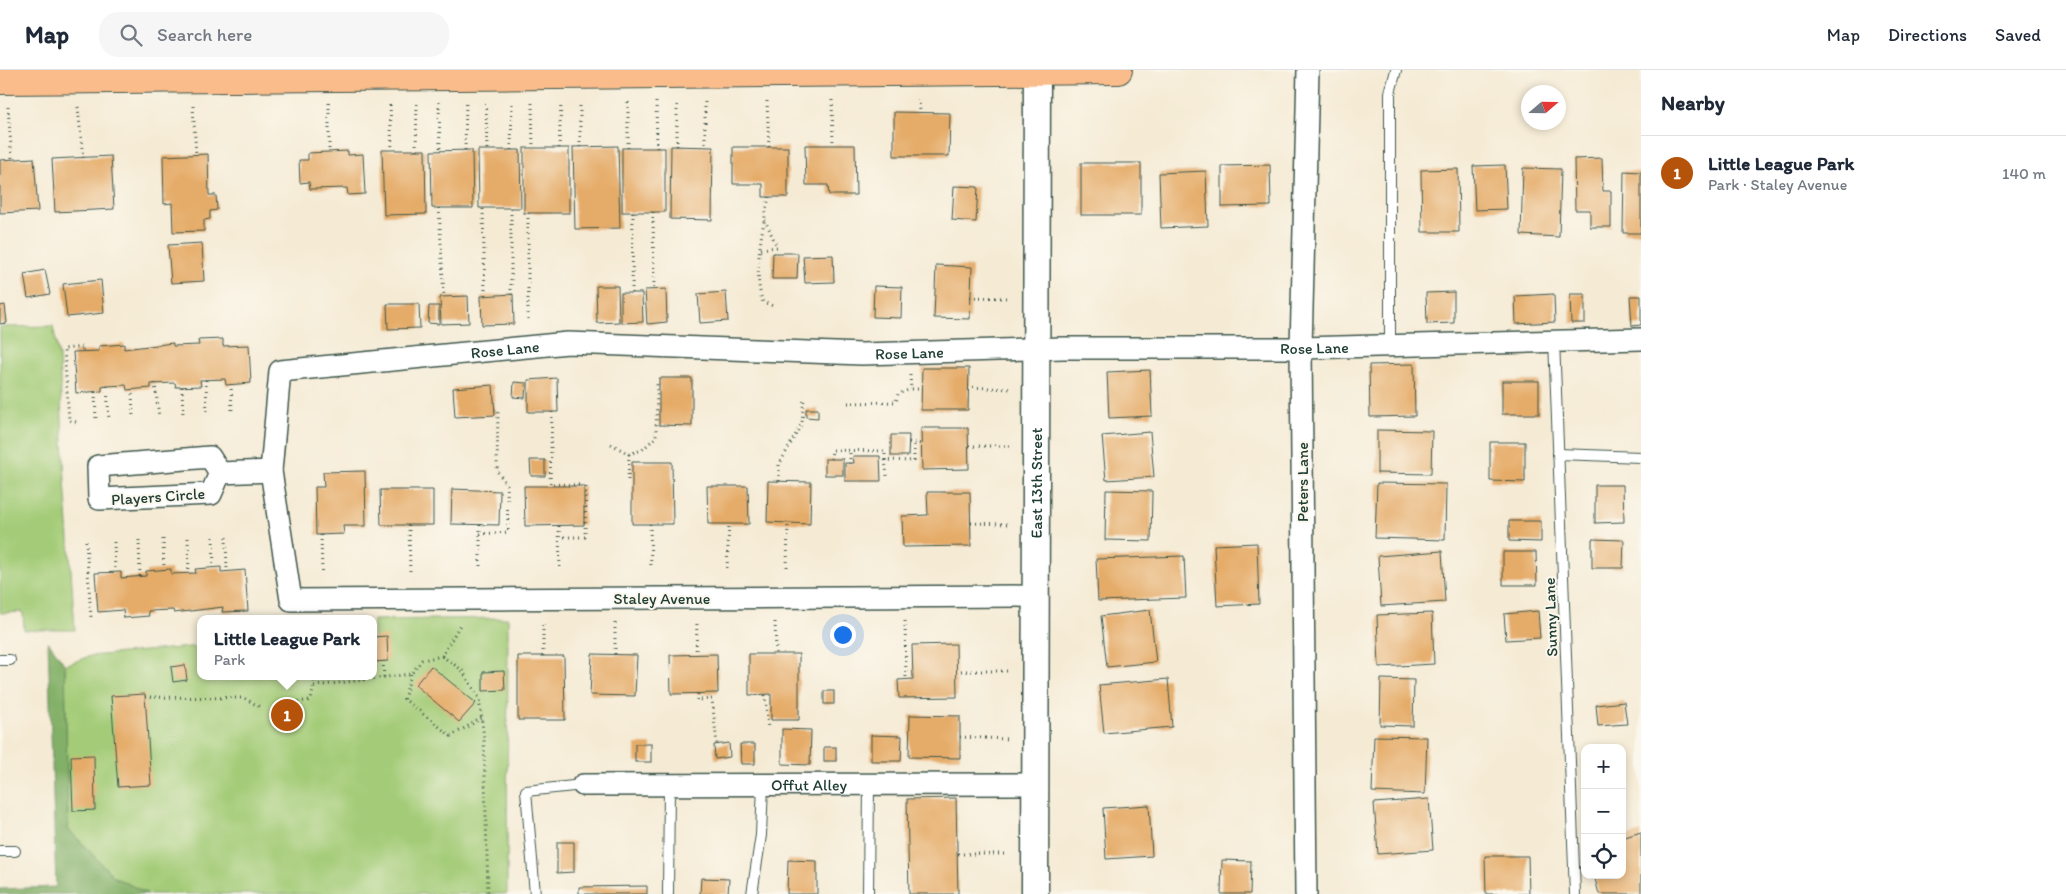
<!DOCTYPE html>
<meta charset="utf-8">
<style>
:root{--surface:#fff;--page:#f6f6f7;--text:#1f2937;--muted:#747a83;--line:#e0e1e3;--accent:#b45309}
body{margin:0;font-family:Itim,sans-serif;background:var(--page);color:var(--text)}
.controls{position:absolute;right:15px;bottom:15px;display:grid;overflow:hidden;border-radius:10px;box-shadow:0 2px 8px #0003}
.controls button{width:45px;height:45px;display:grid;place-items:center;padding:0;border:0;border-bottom:1px solid var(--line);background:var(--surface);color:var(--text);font:25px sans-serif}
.compass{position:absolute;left:1521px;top:15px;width:45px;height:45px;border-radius:50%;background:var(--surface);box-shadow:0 2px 8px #0003;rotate:70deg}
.you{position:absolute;left:842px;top:564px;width:18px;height:18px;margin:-12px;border:4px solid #fff;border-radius:50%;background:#1a73e8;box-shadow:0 0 0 8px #1a73e833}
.badge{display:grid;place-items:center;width:32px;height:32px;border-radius:50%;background:var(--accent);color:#fff;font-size:16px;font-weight:700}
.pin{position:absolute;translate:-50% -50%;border:2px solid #fff;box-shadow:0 1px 5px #0006}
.popup{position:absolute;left:197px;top:545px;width:180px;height:65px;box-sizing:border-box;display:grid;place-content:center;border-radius:10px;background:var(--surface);filter:drop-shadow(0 1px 4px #0005);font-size:16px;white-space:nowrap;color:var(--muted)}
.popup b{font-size:19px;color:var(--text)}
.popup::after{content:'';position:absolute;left:50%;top:100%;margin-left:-10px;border:10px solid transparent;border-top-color:var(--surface)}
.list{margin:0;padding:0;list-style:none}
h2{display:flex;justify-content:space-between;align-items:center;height:65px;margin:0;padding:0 20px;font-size:21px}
h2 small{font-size:16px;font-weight:400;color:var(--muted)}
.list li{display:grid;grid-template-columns:32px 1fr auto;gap:15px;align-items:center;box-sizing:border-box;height:75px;padding:0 20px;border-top:1px solid var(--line)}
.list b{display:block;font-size:19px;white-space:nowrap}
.list p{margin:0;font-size:16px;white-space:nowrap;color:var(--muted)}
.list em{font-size:16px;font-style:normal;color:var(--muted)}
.icon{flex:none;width:28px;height:28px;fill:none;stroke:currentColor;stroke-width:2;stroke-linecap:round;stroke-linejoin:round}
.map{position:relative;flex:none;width:1641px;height:824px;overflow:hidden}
header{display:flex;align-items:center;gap:30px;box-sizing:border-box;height:70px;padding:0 25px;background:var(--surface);border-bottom:1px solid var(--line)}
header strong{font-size:24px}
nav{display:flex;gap:28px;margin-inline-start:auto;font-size:18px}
.search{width:350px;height:45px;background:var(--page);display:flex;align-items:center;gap:12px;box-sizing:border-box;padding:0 18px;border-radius:20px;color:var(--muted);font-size:19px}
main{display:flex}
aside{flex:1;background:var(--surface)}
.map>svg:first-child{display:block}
</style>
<header>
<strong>Map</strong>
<div class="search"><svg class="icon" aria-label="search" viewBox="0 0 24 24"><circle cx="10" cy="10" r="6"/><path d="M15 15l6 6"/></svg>Search here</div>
<nav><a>Map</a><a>Directions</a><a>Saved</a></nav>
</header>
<main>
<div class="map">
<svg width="1641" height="824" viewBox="0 0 1641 824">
<rect width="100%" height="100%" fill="#fbf7ec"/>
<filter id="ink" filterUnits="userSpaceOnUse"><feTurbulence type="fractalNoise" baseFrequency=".02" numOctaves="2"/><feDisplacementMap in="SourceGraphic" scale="10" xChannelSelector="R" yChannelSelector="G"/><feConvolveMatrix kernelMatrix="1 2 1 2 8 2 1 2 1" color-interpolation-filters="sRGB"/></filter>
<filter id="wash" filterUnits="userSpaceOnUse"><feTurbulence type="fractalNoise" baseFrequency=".0096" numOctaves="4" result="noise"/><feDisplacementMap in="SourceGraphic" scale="20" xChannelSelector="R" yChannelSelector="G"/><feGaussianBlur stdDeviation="1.12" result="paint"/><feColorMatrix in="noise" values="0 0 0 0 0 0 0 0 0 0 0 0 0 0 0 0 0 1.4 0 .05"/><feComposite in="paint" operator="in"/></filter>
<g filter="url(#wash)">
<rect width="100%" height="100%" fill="#f5ebd5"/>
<g fill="#a4cc78" stroke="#628456">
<path d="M53,256L59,287L65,410L75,560H24L23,542L0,543V257Z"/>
<path d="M508,548L507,824H148L114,807L68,759L65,595L90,586L201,576V606H373V550Z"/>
</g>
<path fill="#83b068" stroke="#51764e" d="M48,571L65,595L68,759L114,807L148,824H0V819L56,817Z"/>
<g id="blocks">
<g fill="#e5ab67">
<path d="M894,42L950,43L949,86H894Z"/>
<path d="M805,75H855L856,125H829L828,115H806Z"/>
<path d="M618,76L620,158L575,159L573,77Z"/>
<path d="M671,76L713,77L712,150L670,149Z"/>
<path d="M733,77H788V127H763V114H733Z"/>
<rect x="524" y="78" width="45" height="65"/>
<rect x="622" y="78" width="43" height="64"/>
<path d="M382,80H425L426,144L384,145Z"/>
<path d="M472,80L473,138H432L431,81Z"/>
<path d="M478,80H520L521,138H479Z"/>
<path d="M348,81V85L363,84L365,124L348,125L347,118L310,119L309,112L300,113L299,90H308V83Z"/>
<path d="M208,84L209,125H216L217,140L210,141V149L204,150V161L173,162L172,133L164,134L163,86Z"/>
<path d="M111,86L114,139L55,142L52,89Z"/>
<path d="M34,88L38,141L0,143V90Z"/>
<path d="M1602,88L1603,121H1611V157H1590V140H1575L1574,89Z"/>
<rect x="1081" y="93" width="60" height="52"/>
<path d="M1270,95L1271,136L1222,137V96Z"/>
<path d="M1505,95L1507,139L1475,140L1473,96Z"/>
<path d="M1523,98L1561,99L1559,167L1521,165Z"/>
<path d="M1458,99L1459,162H1422L1421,100Z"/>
<path d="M1206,101L1208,156L1161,158L1159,103Z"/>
<path d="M1624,101L1641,102V163H1623Z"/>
<path d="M954,116L978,117L976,152L952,150Z"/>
<path d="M202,173L204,211L171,213L168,175Z"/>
<path d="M773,183H798L797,209H772Z"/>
<path d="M833,185L834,212L805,213L803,186Z"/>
<path d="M936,195L972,197L970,249L934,248Z"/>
<path d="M45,200L50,224L28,228L24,204Z"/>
<path d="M101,210L104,243L67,247L63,214Z"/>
<path d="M596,216H618L619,252L597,253Z"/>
<path d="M874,216L902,217L901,248L873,247Z"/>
<path d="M666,219L667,252L647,254L645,220Z"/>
<path d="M726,222L728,251L700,253L698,224Z"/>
<path d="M1454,222V253L1427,254L1426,223Z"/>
<path d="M621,223H642L643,252L621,253Z"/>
<path d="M513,224L514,254L482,255L481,226Z"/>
<path d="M1554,224L1555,252L1516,254L1515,226Z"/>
<path d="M1570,224H1585V253H1571Z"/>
<path d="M468,226L469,253L441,254L440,227Z"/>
<path d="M1630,226H1641V255L1632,256Z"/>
<path d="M387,234H419L420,258L388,259Z"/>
<path d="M5,235L7,253L0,254V236Z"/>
<path d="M429,236H439V254L428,253Z"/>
<path d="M223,269V276L249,275L251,313L226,315L225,309L200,310L201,316L176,317L175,313L151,314V318L127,320L126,315L107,316L102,317V321L76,323L73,282L99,281V276L124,274V279L173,273V276L199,275L198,270Z"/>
<path d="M1414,294L1415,346L1370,347L1369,295Z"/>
<path d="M922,298H969L968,340H921Z"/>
<path d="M1150,300L1152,346L1109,348L1107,302Z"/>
<path d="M557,308L558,342H528V310Z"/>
<path d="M659,308H692V356L659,355Z"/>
<rect x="1502" y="311" width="37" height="33"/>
<path d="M514,312L526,313L525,328L513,327Z"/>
<path d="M493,315L495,345L455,347L453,318Z"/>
<path d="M806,339H818V348L806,347Z"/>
<path d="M921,358H968L969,399L922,400Z"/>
<path d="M1377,360L1432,361L1431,404L1377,403Z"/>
<path d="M1150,362L1154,407L1106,410L1102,366Z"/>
<path d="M891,365H909L908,386H891Z"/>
<path d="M1490,372H1525V412L1490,411Z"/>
<path d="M853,386H880L881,411H845V393H854Z"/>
<rect x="825" y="389" width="18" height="16"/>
<path d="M530,390H545V406H531Z"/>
<path d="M632,392H672L673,454H632Z"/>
<path d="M365,401L366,456H343L344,464L316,465L315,417H324L323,402Z"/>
<path d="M768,411L811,412L810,454L767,452Z"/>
<path d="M1377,413L1446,414L1445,470L1375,468Z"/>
<path d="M1595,415H1623L1624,452L1595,453Z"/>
<path d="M524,416H584V455L525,456Z"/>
<path d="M707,416H748L749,454H708Z"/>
<path d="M452,419L500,421L499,455L451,454Z"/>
<path d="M380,420H433V455H381Z"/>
<path d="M1106,420L1152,421L1151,471L1105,470Z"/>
<path d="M927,422H970L971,476L903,477L902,446L928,445Z"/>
<path d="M1509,451H1541V472L1509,471Z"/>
<path d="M1592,469L1624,470L1623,498H1592Z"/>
<path d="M1257,473L1259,534L1217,536L1214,475Z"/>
<path d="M1442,481L1445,532L1381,536L1378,486Z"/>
<path d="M1503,482H1536L1537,515H1503Z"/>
<path d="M1184,486L1186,528L1098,531L1096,489Z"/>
<path d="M221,497V502L245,500L248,541L222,542L223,537L174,543L173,540L148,541L149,546L124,548L123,540L98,542L95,503L121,502V508L146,506V501L171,499V504L196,503L195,499Z"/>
<path d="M1150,540L1156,592L1107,597L1101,546Z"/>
<path d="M1538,541L1540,568L1506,570L1504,544Z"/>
<path d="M1432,543L1434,594L1379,597L1377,545Z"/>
<path d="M387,566L388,591L373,592V567Z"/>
<path d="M956,574L957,627L899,628L898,610L913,609L912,575Z"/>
<path d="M592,584L637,585L635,626L590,625Z"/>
<path d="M717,584L718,623L671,624L670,585Z"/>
<path d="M749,584H799V650H771V624L749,625Z"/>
<path d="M518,586H564L565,650H518Z"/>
<path d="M185,595L187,610L173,612L171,597Z"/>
<path d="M431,596L476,633L459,652L415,615Z"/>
<path d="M504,601L505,620L483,621V602Z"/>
<path d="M1168,609L1172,657L1104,663L1099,615Z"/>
<path d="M1381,609L1414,610L1413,656L1380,655Z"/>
<rect x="824" y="621" width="10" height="13"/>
<path d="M145,624L151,715L118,717L111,626Z"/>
<path d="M1624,632L1627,654L1598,656L1596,635Z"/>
<path d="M910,645L960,646V688L909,687Z"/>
<path d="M782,659L811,660L810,695L782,694Z"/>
<path d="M871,665L902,666L901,691H871Z"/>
<path d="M1374,666L1427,667L1425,724L1372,722Z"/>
<path d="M729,673L730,687L715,689L714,675Z"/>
<rect x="635" y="674" width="16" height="18"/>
<path d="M740,674H755V694H741Z"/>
<rect x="824" y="677" width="12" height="14"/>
<path d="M94,685L95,740L73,741L71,686Z"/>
<path d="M956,728L958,824H909L907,729Z"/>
<path d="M1429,729L1433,780L1378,784L1374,733Z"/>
<path d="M1149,735L1152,786L1106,789L1103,738Z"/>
<path d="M1641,762V824H1599L1594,805H1622V768Z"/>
<path d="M557,772H574V802L557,803Z"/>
<path d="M1485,786H1528L1529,824H1486Z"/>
<path d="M788,790L817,791V824H787Z"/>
<path d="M1222,790L1251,791L1250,824H1221Z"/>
<path d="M701,808L729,809L728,824H700Z"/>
<path d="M647,816V824H579V817Z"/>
</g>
</g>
</g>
<g filter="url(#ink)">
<use href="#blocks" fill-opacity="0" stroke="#3f574c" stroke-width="1"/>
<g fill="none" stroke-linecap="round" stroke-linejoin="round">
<g stroke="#3f574c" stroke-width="12">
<g id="service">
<path d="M1554,269L1575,824"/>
<path d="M1390,275V23L1396,0"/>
<path d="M1558,384L1641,387"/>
<path d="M0,590H10"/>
<path d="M0,781H15"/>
<path d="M535,824L526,721L583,715"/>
<path d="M668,824L669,716"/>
<path d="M752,824L761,765L763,715"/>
<path d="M868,824L869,715"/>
</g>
</g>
<g stroke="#3f574c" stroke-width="24">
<g id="minor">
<path d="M220,403L211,424L99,429L98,396L210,387L220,403L271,401"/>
<path id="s1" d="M1034,526L291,530L271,401L280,301L568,273L862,284L1063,278H1301L1641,269"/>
<path id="s2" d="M583,715L1036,714"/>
<path d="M1306,824L1301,278L1308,0"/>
</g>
</g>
<g stroke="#3f574c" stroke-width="29">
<g id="tertiary">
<path id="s3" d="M1035,824L1037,0"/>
</g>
</g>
<g stroke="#3f574c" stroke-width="30">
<path id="primary" d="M0,10L1118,0"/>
</g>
<g stroke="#3f574c" stroke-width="3" stroke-dasharray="1 4" stroke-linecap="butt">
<path d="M919,29L920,42"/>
<path d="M832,30L833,75"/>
<path d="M767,31L769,78"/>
<path d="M439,32L440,81"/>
<path d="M656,32L657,78"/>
<path d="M705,32V77"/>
<path d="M329,33V82"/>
<path d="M486,33L487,80"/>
<path d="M532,33L533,78"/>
<path d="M390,35L392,80"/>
<path d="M193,36L196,85"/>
<path d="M8,37L12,89"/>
<path d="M78,37L83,88"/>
<path d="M677,76V32"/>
<path d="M580,77V33"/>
<path d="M559,78L561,33"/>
<path d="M628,78V32"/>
<path d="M416,80L417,32"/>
<path d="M465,80L466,32"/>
<path d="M511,80L512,33"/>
<path d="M769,127C763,156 752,204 763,232L773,236"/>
<path d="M439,138L444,227"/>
<path d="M483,139L485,225"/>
<path d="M653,142L654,219"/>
<path d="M528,143V252"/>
<path d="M761,179L777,177L765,150"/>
<path d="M632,223L633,142"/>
<path d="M511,225V138"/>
<path d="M970,227L1010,228"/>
<path d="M910,305L911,319H922"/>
<path d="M206,310L207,345"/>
<path d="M155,313L159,347"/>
<path d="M231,314L232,343"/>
<path d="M107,316L109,350"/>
<path d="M182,317L183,346"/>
<path d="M968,317L1011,319"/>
<path d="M132,319L133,348"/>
<path d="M95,322L96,351"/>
<path d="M848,333L896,332L898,324L911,319"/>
<path d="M552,342L550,414L586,415L585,467H560"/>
<path d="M76,352L69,350L64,279L83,277L82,282"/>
<path d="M909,372L922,374"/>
<path d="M611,374L629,384L642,380L656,367L657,314"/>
<path d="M969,376H1010"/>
<path d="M629,384L628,410H632"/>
<path d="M831,389L832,380L885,381V390L914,391V373"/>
<path d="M885,390L887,406"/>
<path d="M850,394V380"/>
<path d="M779,411V395L802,353L804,327"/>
<path d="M971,453L1010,454"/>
<path d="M650,454L651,499"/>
<path d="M409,455L410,501"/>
<path d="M480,455V500"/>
<path d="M559,456L560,500"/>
<path d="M480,464L508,462L507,415L497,401L498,341L495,340"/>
<path d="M321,465L322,501"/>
<path d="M213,467L214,497"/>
<path d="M226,467L227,501"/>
<path d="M188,468L189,503"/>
<path d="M163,469L164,500"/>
<path d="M139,470L140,506"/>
<path d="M86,471L91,547"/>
<path d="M114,472L115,502"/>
<path d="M787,497L788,453"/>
<path d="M727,498L729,454"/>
<path d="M905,551L906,609"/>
<path d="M775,552L776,584"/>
<path d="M615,584V552"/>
<path d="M696,585L697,552"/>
<path d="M442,586L462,600L479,628L484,668L488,824"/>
<path d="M543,586V553"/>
<path d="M383,591L384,608"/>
<path d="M956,601H1009"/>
<path d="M411,604L404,629L451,666L482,648"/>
<path d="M314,606V616L411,604L422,590L442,586L461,553"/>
<path d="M698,624L697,630L712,629L717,674"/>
<path d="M765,625L768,659"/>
<path d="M145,627L244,628L262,638"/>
<path d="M298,632L311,630L314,616"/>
<path d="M960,667L1008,669"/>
<path d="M958,784H1008"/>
</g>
<use href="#service" stroke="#fff" stroke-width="10"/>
<use href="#minor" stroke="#fff" stroke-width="21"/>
<use href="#tertiary" stroke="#fff" stroke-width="26"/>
<use href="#primary" stroke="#fabc8b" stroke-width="28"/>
</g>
</g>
<g text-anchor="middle" stroke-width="4" stroke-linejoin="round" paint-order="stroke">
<g font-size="16" fill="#1f3d34" stroke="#fbf7ec">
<text dy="6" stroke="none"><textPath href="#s1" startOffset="2010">Rose Lane</textPath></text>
<text dy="6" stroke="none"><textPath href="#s1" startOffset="1200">Rose Lane</textPath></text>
<text dy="6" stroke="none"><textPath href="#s1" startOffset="1605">Rose Lane</textPath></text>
<text transform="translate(1302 412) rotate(-90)" y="6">Peters Lane</text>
<text dy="6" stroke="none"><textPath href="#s3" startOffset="411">East 13th Street</textPath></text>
<text transform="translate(158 426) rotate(-4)" y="6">Players Circle</text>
<text x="662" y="534">Staley Avenue</text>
<text transform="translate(1550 547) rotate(-92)" y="6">Sunny Lane</text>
<text dy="6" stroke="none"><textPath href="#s2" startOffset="226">Offut Alley</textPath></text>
</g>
</g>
</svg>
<div class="controls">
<button>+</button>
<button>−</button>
<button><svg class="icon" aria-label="locate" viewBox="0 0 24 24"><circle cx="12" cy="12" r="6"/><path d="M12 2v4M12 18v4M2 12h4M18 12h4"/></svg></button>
</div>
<svg class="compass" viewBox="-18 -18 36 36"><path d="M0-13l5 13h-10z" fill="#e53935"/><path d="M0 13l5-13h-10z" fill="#747a83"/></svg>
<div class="you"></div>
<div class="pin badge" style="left:287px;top:645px">1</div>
<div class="popup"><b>Little League Park</b>Park</div>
</div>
<aside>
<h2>Nearby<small></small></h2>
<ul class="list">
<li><span class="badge">1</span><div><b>Little League Park</b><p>Park · Staley Avenue</p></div><em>140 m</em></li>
</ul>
</aside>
</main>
